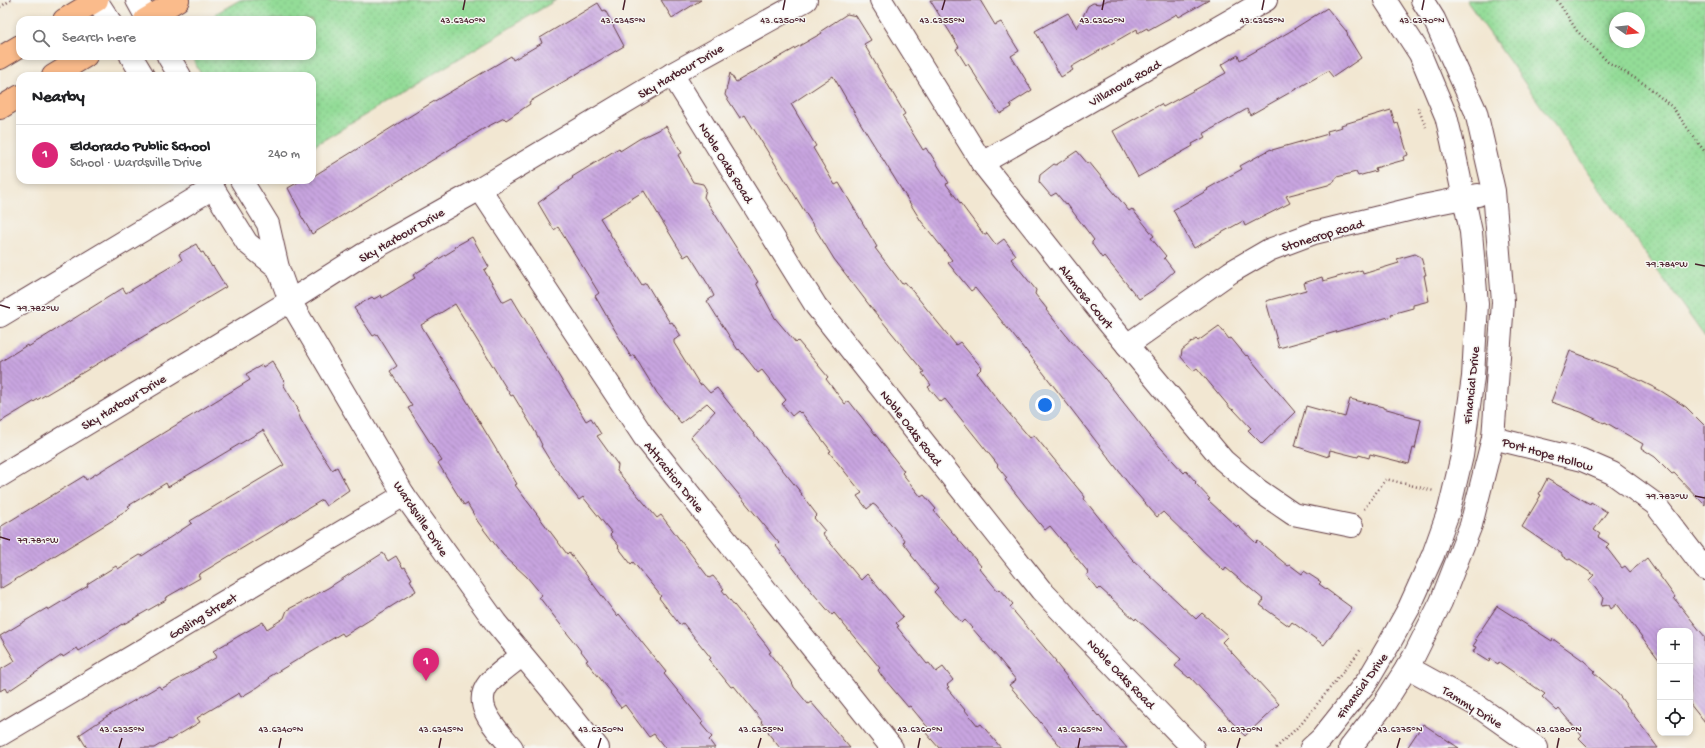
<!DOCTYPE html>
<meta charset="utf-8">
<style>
:root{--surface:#fff;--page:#f6f6f6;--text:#202124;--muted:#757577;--line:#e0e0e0;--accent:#db2777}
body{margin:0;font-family:"Gochi Hand",sans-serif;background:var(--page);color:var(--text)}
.controls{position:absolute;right:12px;bottom:12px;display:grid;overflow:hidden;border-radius:8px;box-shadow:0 2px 6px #0003}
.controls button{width:36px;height:36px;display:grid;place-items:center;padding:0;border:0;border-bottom:1px solid var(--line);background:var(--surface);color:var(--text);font:20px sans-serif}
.compass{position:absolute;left:1609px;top:12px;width:36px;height:36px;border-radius:50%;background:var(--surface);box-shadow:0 2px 6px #0003;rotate:104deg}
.you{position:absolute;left:1045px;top:405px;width:14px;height:14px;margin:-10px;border:3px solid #fff;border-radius:50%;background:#1a73e8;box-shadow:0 0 0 6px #1a73e833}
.badge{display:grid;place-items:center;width:26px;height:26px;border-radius:50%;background:var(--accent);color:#fff;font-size:13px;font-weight:700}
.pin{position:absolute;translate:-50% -33px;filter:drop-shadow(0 1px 2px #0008)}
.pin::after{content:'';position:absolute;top:21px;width:14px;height:12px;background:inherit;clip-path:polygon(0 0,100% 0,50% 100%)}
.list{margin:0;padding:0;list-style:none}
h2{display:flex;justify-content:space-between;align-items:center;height:52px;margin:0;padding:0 16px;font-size:17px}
h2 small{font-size:13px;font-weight:400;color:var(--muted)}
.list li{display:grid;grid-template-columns:26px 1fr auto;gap:12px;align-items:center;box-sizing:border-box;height:60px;padding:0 16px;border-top:1px solid var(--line)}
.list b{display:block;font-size:15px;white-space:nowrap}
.list p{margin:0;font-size:13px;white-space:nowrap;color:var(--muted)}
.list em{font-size:13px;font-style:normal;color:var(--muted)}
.icon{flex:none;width:22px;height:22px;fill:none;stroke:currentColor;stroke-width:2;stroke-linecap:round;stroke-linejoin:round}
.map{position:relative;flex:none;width:1705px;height:748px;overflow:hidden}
.search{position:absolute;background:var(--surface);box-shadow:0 2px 6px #0003;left:16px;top:16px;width:300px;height:44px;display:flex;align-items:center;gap:10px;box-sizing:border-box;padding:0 14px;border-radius:12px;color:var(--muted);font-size:15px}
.panel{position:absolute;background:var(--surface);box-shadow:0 2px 6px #0003;left:16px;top:72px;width:300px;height:112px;border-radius:12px}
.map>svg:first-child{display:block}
</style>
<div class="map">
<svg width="1705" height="748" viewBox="0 0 1705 748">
<defs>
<pattern id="grass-dots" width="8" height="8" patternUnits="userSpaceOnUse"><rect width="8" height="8" fill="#93dc97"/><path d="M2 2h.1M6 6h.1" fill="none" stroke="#80bc82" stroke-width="1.8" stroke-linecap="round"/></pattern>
<pattern id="building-back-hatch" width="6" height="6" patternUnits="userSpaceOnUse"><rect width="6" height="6" fill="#c8a5e0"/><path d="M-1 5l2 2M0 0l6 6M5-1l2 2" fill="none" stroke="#a486b6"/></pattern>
</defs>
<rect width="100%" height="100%" fill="#f6f6f2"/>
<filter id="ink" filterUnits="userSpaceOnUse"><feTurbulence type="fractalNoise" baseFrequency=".025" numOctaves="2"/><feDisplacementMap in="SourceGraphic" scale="8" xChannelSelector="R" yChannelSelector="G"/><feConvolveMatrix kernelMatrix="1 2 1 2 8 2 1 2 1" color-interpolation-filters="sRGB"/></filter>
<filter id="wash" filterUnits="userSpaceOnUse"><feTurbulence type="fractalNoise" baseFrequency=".012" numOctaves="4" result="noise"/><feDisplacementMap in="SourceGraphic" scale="16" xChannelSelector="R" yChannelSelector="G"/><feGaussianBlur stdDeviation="0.9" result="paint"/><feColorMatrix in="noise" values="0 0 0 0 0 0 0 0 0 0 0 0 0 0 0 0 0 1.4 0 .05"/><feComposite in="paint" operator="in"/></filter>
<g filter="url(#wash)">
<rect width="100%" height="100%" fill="#f2e7d2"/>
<g fill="url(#grass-dots)" stroke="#6e7e61" fill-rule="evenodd">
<path d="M240,0H556L312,147V76H202L195,63L194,56H312V20H219L215,14Z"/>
<path d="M1466,0H1705V337L1682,305ZM1615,18H1639V42H1615Z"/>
</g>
<g id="blocks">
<g fill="url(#building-back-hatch)">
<path d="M661,0H701L672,18Z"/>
<path d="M930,0H980L995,25L1001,22L1019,51L1011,56L1032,90L1010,104L1012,107L1000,114L968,64L966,65L956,49L959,47Z"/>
<path d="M1108,0H1209L1179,17L1177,14L1148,30L1147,28L1138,33L1137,29L1071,67L1073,70L1061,77L1035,31L1068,13L1077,28L1088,6L1093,3L1100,4Z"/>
<path d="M598,3L603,11L605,10L624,46L529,102L530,104L506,120L504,118L483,129L312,234L300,214L301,213L288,188L302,180H312V177L428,105L511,56L513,60L542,43L540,38Z"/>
<path d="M1327,8L1347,32L1348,37L1361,58L1333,77L1328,71L1250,115L1247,109L1203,134L1205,137L1192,144L1193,146L1138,177L1113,131L1161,104L1163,107L1226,73L1221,65L1238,55L1240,60L1289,32Z"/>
<path d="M847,14L856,16L871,40L864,44L905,114L902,116L923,150L926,148L929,153H930L949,183L946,184L984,235L987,233L996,245L1004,239L1016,255L1011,259L1036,290L1035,294L1047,309L1046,310L1070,340L1097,369L1150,436L1184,473L1186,471L1196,482L1195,483L1210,499L1208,500L1237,527L1238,526L1256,543L1258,541L1288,566L1290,565L1302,574L1304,571L1321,582L1319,584L1352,608L1324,645L1292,622L1289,626L1260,605L1264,600L1226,568L1224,571L1163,512L1157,517L1132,488L1025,349V350L975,288L971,291L948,263L952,260L921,221L861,124L833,76L791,104L816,146L813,148L835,185L839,183L877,247L875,248L902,284L905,282L956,345L960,342L982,368L977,373L1001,404L1030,438L1034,435L1085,497L1084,499L1132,559L1196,619L1202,613L1228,636L1222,642L1279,704L1245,736L1190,677L1189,678L1175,666L1181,659L1136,618L1135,620L1100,588L1098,590L1086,575L1089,573L1050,526L1045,530L1031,513L1005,480L1007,478L997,466L998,465L945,399L941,402L928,387L931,385L922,373L924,372L873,310L834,259L745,115L740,118L725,95L730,73L736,82L822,33L821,31Z"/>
<path d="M1391,110L1395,124L1398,123L1408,155L1403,157L1404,160L1375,168L1376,171L1358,176L1356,172L1337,177L1334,182L1328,185L1286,196L1290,203L1245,226L1243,221L1194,248L1173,210L1208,190L1207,189L1242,169L1240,166L1271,149L1272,150L1328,134L1327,131L1342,127L1341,125Z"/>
<path d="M666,126L682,153L678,155L693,182L703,184L706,189L704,197L758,282L756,283L775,318L796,343L798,341L828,377L826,379L845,404L849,401L904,471L902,473L921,497L924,495L936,509L934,511L981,566L979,568L998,591L1000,589L1013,604L1010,607L1056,661L1055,662L1098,716L1099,715L1127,748H1062L1009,685L1016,680L999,659L965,620L962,623L934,592L938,588L911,555L912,554L903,542L905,541L876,506L873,504L867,509L857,496L862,493L829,452L831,451L801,412L800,413L798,411L792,416L782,404L786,400L762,370L758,373L739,349L738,350L707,301L714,296L709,286L689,254L684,257L644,191L600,218L642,285L646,283L670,323L672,322L681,336L674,340V343L700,385L702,384L710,393L717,388L802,494H801L817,515L814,518L825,531L822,533L861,580L867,574L893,605L903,617L896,623L899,626L897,627L927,664L929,663L936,672L943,667L953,680L947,685L949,687L947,688L978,726L981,724L1001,748H939L926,733L930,730L910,706L908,707L881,675L878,670L880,668L834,613L832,615L812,592L776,546L779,543L691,437L715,411L707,403L681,423L657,393L634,355L631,357L610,322L595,296L599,293L558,227L554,230L538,203L573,178L572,177L619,148L620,151L639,139Z"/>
<path d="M1077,151L1088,164L1089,162L1129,211L1132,209L1154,236L1151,238L1166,256L1164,258L1174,271L1153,290L1139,299L1104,256L1102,258L1092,244V242L1094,240L1067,204L1066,205L1056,193L1051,196L1039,182L1040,175L1054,164L1056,165Z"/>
<path d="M472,237L489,267L484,270L503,302H504L512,298L586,421L591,418L601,434L597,436L618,465L617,471L657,518L661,515L709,578L713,576L724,589L722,590L767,646L771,652L769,653L791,680L794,687L808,704L811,702L850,748H780L768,733L769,732L761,722L762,721L734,686L731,687L709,660L711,658L683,623L680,625L659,598L661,596L633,562L631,564L618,547L619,546L610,535L612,533L583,497L579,500L552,464L541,446L542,445L536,433L513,395L511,396L455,304L421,325L517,484L515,485L567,554L569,552L617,616L619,614L666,672L664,674L703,722L701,724L712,737L709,740L715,748H665L654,734L649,737L625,705L621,708L610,693L611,692L586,661L588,660L539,597L542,595L527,577L503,555L478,522L467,503L464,505L438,463L442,461L408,408L412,406L390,371L397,366L377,334L373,336L354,308L372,297L374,299L381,295L382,298L398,288L415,278L413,275L455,249L454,247Z"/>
<path d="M196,244L201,253L203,252L212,267L213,266L226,287L0,422V362L27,345L28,347L123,288L126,293L182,260L179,254Z"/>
<path d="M1415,254L1421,257L1426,275H1424L1429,301L1413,305V308L1391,314L1392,316L1279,348L1266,301L1306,290L1304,283L1322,277L1323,281L1362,270L1363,274L1399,263L1397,259Z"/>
<path d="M1219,326L1229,339L1231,338L1246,356L1247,355L1295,412L1262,444L1248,430L1251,428L1234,410L1231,409L1197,368L1193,371L1181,357L1182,350L1196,339L1198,341Z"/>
<path d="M1570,351L1615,368L1661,391L1686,407L1705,426V505L1674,473L1672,474L1655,457L1641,448L1643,444L1605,422L1604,423L1581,412L1551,402Z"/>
<path d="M272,361L285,383L283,384L298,409L297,410L301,420L315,444L332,470L337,467L349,490L326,506L322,500L198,575L200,578L165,598L166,600L122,625V624L79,651L77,648L63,657L62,655L7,692L5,688L0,691V670L15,661L0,636L47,608L48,610L88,586L87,584L116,566L118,569L140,555L142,556L192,523L190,521L284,465L263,430L168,487L166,483L128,506L130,508L117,516L118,517L0,589V527L84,476L86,480L250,380L246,374L262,365L263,367Z"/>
<path d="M1350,399L1383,407V408L1405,414V416L1421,420L1415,449L1413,448L1409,464L1370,454L1369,458L1359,455L1358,457L1330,450L1329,454L1330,456L1328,455V457L1295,446L1306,406L1345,417Z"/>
<path d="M1547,479L1590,504L1591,502L1607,512L1594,530L1600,534L1598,537L1609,544L1606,547L1622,568L1625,566L1630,572L1647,558L1675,597L1674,598L1705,637V723L1690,704V631H1660V661L1617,604L1611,609L1609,605L1601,606L1603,598L1589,580L1594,575L1570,559L1568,560L1562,556V554L1522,527L1541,495L1539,494Z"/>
<path d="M383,553L388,561L396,556L403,568L405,567L412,579L410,580L416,591L344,636L342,633L310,652L269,677L270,678L258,687L241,697L239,693L197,718L200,722L170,740L169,739L154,748H87L79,735L106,717L159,686L161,689L217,657L213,651L263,622L267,629L284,618L287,610L328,588Z"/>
<path d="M1497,606L1552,641L1553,639L1584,661L1595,671L1593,672L1618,694L1658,748H1588L1579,739L1582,736L1559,709L1557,711L1542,697L1545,694L1499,662L1498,664L1490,659L1489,662L1473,652L1476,647L1473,646L1477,640L1475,639Z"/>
<path d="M1423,724L1459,748H1407Z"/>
</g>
</g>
</g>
<g filter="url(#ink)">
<use href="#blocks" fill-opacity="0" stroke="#633d44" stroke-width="1"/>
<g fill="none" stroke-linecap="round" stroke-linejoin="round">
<g stroke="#633d44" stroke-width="24">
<g id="minor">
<path d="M96,0L109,20"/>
<path d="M137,0L148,20"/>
<path d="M881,0L982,163L1107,321L1223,460L1258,490L1293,514L1352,526"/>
<path d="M131,56L143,76"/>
<path d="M168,56L180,76"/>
<path d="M672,74L816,306L1041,590L1193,748"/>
<path d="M982,163L1266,0"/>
<path d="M208,180L247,243L278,268"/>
<path d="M241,180L268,224L278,268L290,301L404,495L496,623L550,688L598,748"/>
<path d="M480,189L644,437L892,748"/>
<path d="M0,316L213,188"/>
<path d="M1127,345L1231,272L1269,250L1314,233L1428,205L1478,195"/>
<path d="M1493,438L1582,460L1612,473L1655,504L1705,569"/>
<path d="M0,476L290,301L364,254L480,189L672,74L806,0"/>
<path d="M1407,667L1476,705L1537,748"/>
<path d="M0,735L404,495"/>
<path d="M512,748C499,731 470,706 489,683C498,673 512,664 522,655"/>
<path d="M1311,748L1321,739L1368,680L1388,646L1409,608L1433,555L1449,510L1462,456L1473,377L1477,304L1471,232L1452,141L1446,116L1420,54L1385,0"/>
<path d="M1350,748L1382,707L1413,658L1441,602L1471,525L1493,438L1503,302L1494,191L1476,112L1434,19L1422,0"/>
</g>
</g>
<g stroke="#633d44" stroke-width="24">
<g id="major">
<path d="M64,20L97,0"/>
<path d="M145,20L178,0"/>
<path d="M0,58L20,46"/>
<path d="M53,76L86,56"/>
<path d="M0,108L20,96"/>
</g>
</g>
<g stroke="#633d44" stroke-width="2.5" stroke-dasharray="1 3" stroke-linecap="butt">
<path d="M1557,0L1577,31L1608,62L1646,85L1672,107L1705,152"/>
<path d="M0,7L11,0"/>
<path d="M1418,108L1426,127"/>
<path d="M1364,509L1386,479L1434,491"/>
<path d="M1276,748L1302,723L1362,648"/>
</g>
<use href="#minor" stroke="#fff" stroke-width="22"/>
<use href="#major" stroke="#fabb8b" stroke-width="22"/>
</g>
</g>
<path fill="none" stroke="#4a1f2b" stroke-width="1.5" d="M463,10L465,0M623,10L625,0M783,10L785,0M942,10L945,0M1102,10L1104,0M1262,10L1264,0M1422,10L1424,0M1695,264L1705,266M0,305L10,308M1695,496L1705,498M0,537L10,540M119,748L122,738M279,748L281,738M439,748L441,738M598,748L601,738M758,748L761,738M918,748L920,738M1078,748L1080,738M1237,748L1240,738M1397,748L1400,738M1557,748L1559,738"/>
<g text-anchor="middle" stroke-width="3" stroke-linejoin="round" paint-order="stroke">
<g font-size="13" fill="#4a1f2b" stroke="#f6f6f2">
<text transform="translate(680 70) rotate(-30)" y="5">Sky Harbour Drive</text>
<text transform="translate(1124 82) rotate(-30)" y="5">Villanova Road</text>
<text transform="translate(727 162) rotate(58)" y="5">Noble Oaks Road</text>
<text transform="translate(401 234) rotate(-30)" y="5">Sky Harbour Drive</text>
<text transform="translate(1322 234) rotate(-17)" y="5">Stonecrop Road</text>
<text transform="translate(1087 296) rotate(51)" y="5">Alamosa Court</text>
<text transform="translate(1470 385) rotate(-84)" y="5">Financial Drive</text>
<text transform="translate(123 401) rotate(-31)" y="5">Sky Harbour Drive</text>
<text transform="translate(912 427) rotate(52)" y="5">Noble Oaks Road</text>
<text transform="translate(1548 453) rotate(16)" y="5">Port Hope Hollow</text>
<text transform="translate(675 476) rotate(51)" y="5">Attraction Drive</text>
<text transform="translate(422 518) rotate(56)" y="5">Wardsville Drive</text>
<text transform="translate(202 615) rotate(-31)" y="5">Gosling Street</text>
<text transform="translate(1122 673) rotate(46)" y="5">Noble Oaks Road</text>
<text transform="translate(1361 685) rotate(-54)" y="5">Financial Drive</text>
<text transform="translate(1473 706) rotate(32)" y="5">Tammy Drive</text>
</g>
</g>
<g font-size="10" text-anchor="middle" fill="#4a1f2b" stroke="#f6f6f2" stroke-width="3" stroke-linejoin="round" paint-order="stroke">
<text x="1422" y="23">43.6370°N</text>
<text x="463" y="23">43.6340°N</text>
<text x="623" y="23">43.6345°N</text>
<text x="783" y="23">43.6350°N</text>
<text x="942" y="23">43.6355°N</text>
<text x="1102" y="23">43.6360°N</text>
<text x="1262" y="23">43.6365°N</text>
<text x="1667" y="267">79.784°W</text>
<text x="38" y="311">79.782°W</text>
<text x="1667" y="499">79.783°W</text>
<text x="38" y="543">79.781°W</text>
<text x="122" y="732">43.6335°N</text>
<text x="281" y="732">43.6340°N</text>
<text x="441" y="732">43.6345°N</text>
<text x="601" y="732">43.6350°N</text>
<text x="761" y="732">43.6355°N</text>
<text x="920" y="732">43.6360°N</text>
<text x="1080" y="732">43.6365°N</text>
<text x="1240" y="732">43.6370°N</text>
<text x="1400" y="732">43.6375°N</text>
<text x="1559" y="732">43.6380°N</text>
</g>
</svg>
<div class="controls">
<button>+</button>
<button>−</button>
<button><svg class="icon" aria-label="locate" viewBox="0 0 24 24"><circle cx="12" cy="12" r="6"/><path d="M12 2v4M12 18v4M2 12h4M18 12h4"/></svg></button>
</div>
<svg class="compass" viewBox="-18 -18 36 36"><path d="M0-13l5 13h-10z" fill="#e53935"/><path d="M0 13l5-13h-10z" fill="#757577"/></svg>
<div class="you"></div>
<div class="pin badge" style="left:426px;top:681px">1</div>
<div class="search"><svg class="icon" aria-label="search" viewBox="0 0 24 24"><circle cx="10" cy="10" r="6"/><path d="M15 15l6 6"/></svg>Search here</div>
<section class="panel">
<h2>Nearby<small></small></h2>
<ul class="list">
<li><span class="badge">1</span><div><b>Eldorado Public School</b><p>School · Wardsville Drive</p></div><em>240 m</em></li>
</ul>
</section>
</div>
